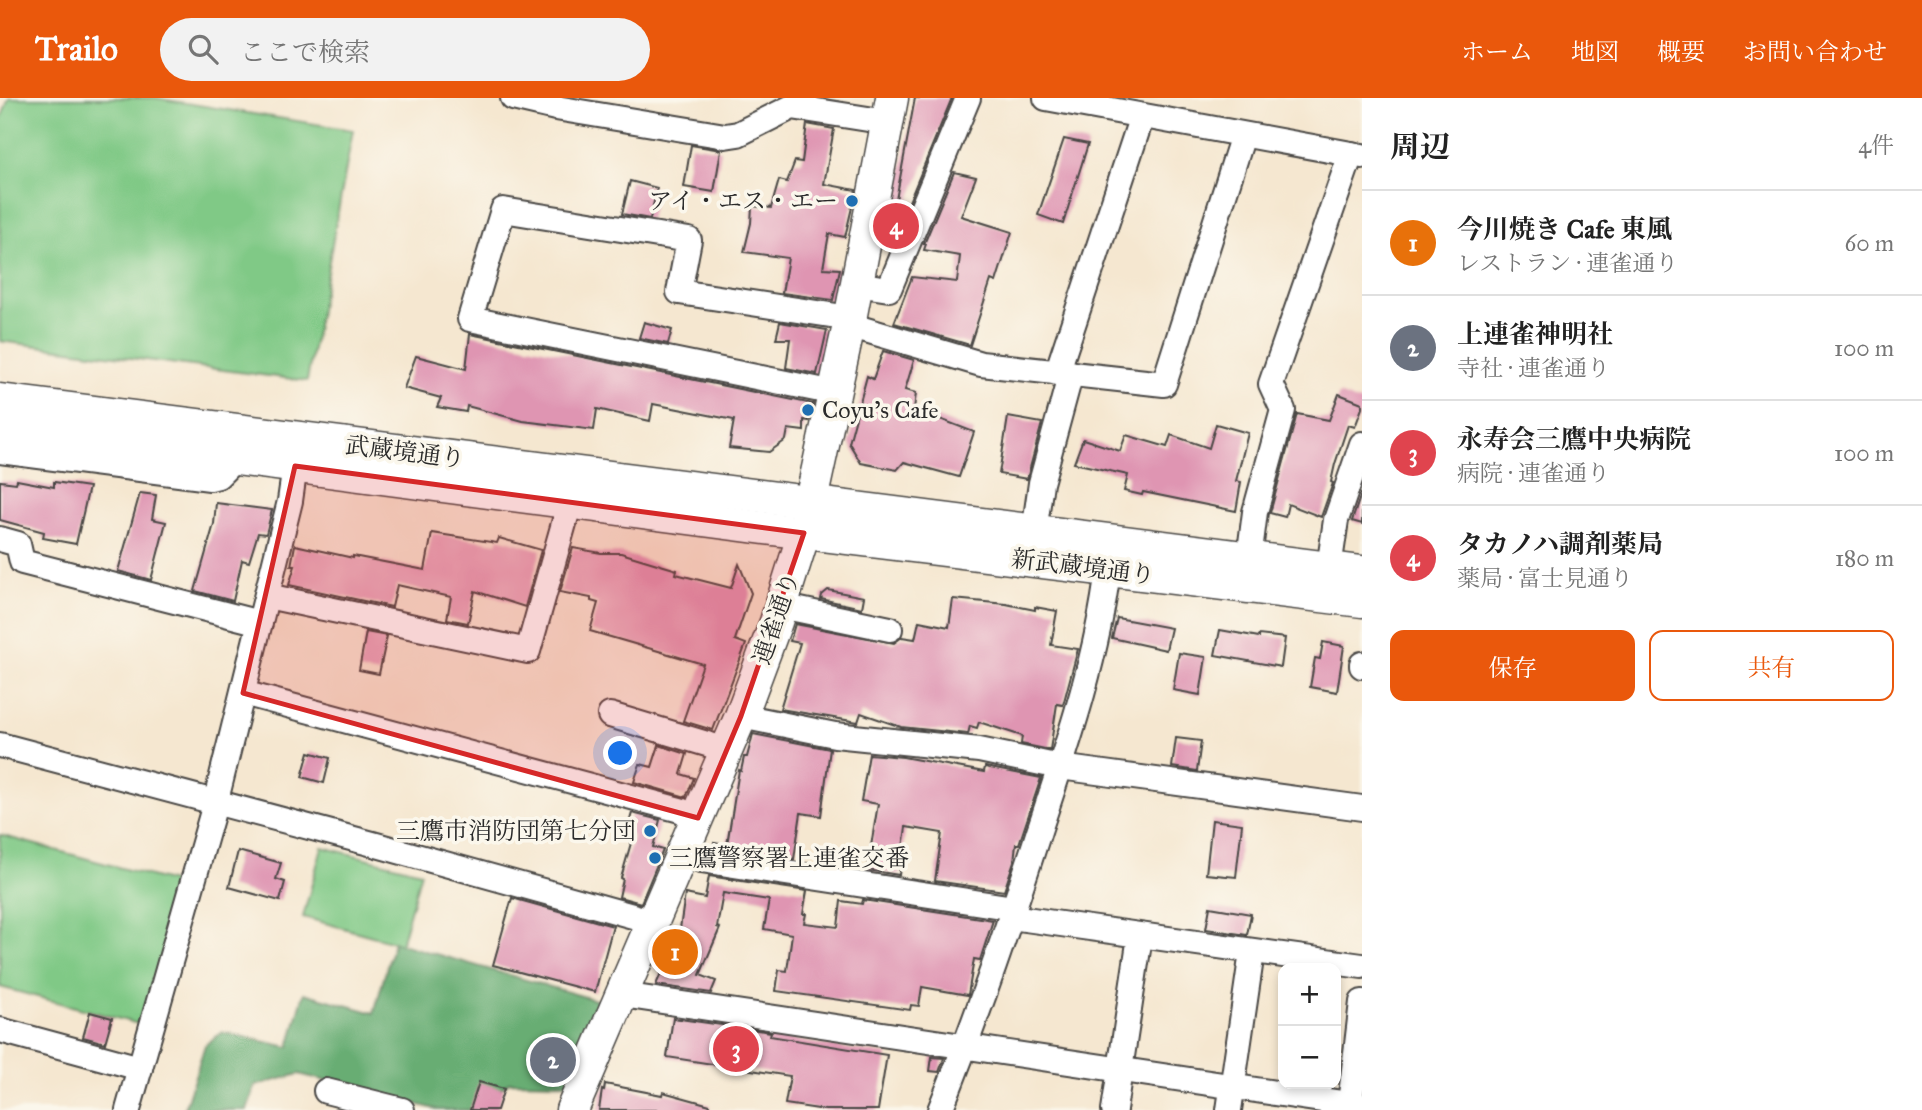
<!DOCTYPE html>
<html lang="ja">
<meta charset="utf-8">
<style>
:root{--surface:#fff;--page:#f2f2f2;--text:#222;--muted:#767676;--line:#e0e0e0;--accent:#ea580c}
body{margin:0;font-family:"IM FELL Great Primer","Noto Serif JP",serif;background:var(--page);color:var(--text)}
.controls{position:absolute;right:21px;bottom:21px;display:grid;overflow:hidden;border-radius:14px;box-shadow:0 4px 10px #0003}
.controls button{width:63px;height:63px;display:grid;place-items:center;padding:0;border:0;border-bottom:2px solid var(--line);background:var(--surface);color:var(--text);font:35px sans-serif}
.you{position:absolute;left:621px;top:656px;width:24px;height:24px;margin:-18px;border:5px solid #fff;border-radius:50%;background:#1a73e8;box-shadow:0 0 0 10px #1a73e833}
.badge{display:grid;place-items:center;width:46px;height:46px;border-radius:50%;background:var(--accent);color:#fff;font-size:23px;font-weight:700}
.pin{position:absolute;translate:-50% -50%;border:4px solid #fff;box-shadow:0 2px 7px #0006}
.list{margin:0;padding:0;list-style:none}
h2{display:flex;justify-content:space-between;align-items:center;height:91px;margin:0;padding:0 28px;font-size:30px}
h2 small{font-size:23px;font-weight:400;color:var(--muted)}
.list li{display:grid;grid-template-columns:46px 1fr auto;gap:21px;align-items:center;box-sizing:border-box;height:105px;padding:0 28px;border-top:2px solid var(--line)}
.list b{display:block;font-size:26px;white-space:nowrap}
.list p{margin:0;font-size:23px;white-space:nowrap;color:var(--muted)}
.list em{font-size:23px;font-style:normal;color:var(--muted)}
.actions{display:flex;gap:14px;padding:21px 28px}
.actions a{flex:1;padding:16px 0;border:2px solid var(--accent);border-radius:14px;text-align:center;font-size:24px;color:var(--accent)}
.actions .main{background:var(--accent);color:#fff}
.icon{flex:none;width:38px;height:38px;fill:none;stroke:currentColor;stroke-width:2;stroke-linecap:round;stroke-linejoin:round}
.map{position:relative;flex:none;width:1362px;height:1012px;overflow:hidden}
header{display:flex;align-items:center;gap:42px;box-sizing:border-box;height:98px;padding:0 35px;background:var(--accent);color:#fff}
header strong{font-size:33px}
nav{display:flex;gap:38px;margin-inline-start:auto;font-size:24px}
.search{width:490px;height:63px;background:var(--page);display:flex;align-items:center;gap:18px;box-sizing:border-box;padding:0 24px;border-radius:38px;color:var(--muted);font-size:26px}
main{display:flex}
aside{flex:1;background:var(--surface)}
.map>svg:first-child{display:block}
</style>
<header>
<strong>Trailo</strong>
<div class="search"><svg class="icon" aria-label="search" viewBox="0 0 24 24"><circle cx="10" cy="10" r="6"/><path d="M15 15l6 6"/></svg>ここで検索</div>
<nav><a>ホーム</a><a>地図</a><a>概要</a><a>お問い合わせ</a></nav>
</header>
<main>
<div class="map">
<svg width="1362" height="1012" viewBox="0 0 1362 1012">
<rect width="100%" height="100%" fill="#fbf7ec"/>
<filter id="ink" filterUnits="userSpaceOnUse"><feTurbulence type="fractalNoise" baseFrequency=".0143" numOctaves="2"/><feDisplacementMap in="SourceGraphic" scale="14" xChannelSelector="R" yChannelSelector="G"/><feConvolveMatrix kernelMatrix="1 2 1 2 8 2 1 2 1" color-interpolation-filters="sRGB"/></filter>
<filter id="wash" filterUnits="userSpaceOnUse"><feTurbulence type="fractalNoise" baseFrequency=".00686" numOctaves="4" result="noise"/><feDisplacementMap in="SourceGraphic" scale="28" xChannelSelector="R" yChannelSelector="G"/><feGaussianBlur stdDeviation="1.57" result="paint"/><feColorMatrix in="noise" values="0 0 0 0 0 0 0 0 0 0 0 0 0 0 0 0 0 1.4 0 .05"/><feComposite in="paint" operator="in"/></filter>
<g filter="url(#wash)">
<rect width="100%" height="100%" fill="#f5e7d0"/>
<g fill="#80c986" stroke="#567a58" stroke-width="2">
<path d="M9,0H155L353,32L307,283L0,243V24Z"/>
<path d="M0,737L187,788L150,929L0,889Z"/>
<path d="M322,749L421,774L401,846L303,819Z"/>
</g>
<path fill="#68ad73" stroke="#4a6c4f" stroke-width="2" d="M394,844L603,904L571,985L509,984L474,1012H439L299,976L255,988L247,1012H184L205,947L222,934L289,949L304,895L374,915Z"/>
<g id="blocks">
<g fill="#df95b2">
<path d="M915,0H952L894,140L889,139Z"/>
<path d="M807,26L834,31L824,86L856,92L845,139L829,136L823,170L840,171L833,202L782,195L788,160L744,154L751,125L752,108L771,110L779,82L787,84L795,63L802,64Z"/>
<path d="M1064,41L1088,46L1063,126L1038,117Z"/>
<path d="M691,47L721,52L714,94L684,89Z"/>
<path d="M954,74L976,79L961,118L1012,134L996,184L991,182L970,247L894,225L912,179L957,184L960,158L924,152L926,146H924Z"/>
<path d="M630,83L657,90L650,121L622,116Z"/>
<path d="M644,224L672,232L668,246L639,240Z"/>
<path d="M780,224L827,232L817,276L786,270L790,241H776Z"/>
<path d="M470,236L813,306L809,323L804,322V333L788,331L786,342L769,354L729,350L734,322L653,306L650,323L597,311L594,332L523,323L467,308L466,314L437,309L441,300L404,290L416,258L466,271Z"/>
<path d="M883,253L914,262L905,292L916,295L914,311L974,334L959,379L904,364L897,372L861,365L849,345L867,278L873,281Z"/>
<path d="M1339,296L1362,305V310L1355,329L1348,327L1335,366L1331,384L1333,385L1321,419L1288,406L1285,419L1270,415L1297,316L1329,322Z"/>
<path d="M1008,319L1042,325L1027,381L999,376Z"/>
<path d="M1216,326L1248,335L1236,383L1241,384L1236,413L1143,394L1142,397L1124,393L1128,377L1074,365L1083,341L1120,353L1126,337L1167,349L1171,337L1209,350Z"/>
<path d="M17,382L54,389V384L89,389L76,446L43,440L44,434L0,422V383L16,385Z"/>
<path d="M140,395L156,397L152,421L166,424L151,482L118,473Z"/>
<path d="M1361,396L1362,397V426L1352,423Z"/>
<path d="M216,405L272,412L266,436L258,435L249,464L242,462L233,503L195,493L214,426Z"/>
<path d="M432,435L497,445L499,440L541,452L525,509L475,493L468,525L447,521L451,499L397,487L392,509L289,487L295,468H291L295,447L353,460V458L425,472Z"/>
<path d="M573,450L601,455H621L677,472L676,476L731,490L739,466L751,495L735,542L746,546L713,632L683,623L703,566L590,533L598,505L591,503V500L560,494Z"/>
<path d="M828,492L864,499L862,510L821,501L822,497Z"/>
<path d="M953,501L1006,506L1035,512V509L1057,513L1051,547L1078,551L1063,607L1057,606L1050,652L1021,646L1022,638L979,624L977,630L970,628L968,636L901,629L861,615L858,624L780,611L800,545L790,543L795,526L894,545L902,539L915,541L919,523L949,529Z"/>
<path d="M1117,520L1171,530L1166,552L1112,540Z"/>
<path d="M1220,532L1259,539V537L1285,540L1281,569L1215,557Z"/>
<path d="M366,534L387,538L379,576L359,572Z"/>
<path d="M1323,544L1344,548L1337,594L1310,589L1315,560L1320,561Z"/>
<path d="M1179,555L1206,559L1200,597L1173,592Z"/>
<path d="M753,636L830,651L821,718L801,715L794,761L714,749V745L727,747L739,672L741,673L744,659H747Z"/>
<path d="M1176,640L1201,643L1197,673L1172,669Z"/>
<path d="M659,647L687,656L681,676L694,680L686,699L634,684L640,666L652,669Z"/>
<path d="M309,654L330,660L324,685L302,679Z"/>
<path d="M869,656L903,659L984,674L985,669L1041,680L1019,746H1016L1014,763L1004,793L935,783L942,735L906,729L899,777L867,772L878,706L861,703Z"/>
<path d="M632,715L660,722L653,749L663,752L641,805L619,799L623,781L621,780L633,738L626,736Z"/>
<path d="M1212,722L1242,726L1236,779L1206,776Z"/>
<path d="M238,753L281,765L276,781L285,784L280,803L229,789Z"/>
<path d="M709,778L807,793L803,816H806L804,825L838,829L841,803L862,806L863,802L993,822L980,862L974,861L968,897L922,889L919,908L911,907L910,912L776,893L779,872L787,873L792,836L764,831L769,802L723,795L717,829L720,830L700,877L716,883L711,895L656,887L680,831L685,796L705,800Z"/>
<path d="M512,800L613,828L595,894L493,867Z"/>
<path d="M1210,809L1251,816L1247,837L1206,831Z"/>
<path d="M90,914L112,920L105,945L83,939Z"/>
<path d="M673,920L771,934L770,938L887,957L878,1012H825L785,1006L790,978L667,959Z"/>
<path d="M932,959L944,960L939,974L930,973Z"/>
<path d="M479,984L504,991L497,1012H470Z"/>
<path d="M605,986L662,997L663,994L710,1007L709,1012H599L602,992L604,993Z"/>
</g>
</g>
</g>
<g filter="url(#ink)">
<use href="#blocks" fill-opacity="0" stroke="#494744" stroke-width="2"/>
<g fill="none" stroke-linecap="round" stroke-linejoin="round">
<g stroke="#494744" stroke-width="28">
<g id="minor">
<path d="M513,0L556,10L725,38L738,36L792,9L887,24"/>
<path d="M1046,0L1362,58"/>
<path d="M856,186L889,191L968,0"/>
<path d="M849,227L981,266L1164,286L1243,37"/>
<path d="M1057,275L1142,18"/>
<path d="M835,295L470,221L503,112L689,142L679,194L850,220"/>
<path d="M0,353L210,380L218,378L235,361"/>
<path d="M1034,434L1041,385L1071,275"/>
<path d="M0,441L18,446L22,464L260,525"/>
<path d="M1249,461L1255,414L1283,312L1271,286L1351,56"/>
<path d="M1329,470L1336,422L1362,346"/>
<path d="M267,498L528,553L570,404"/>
<path d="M781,508L890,531"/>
<path d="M1362,566V568"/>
<path d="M243,595L680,712L698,720"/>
<path d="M610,617L727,652"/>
<path d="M741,618L835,637L979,652L1060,669L1362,710"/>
<path d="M0,647L373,746L640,820L652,825"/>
<path d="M684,755L701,762L1014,810"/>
<path d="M1011,819L1362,868"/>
<path d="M622,897L1362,1008"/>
<path d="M0,932L140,970"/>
<path d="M326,993L402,1012"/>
<path d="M1350,1006L1362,904"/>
<path d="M128,1012L215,706L290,403L295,368"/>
<path d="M940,1012C977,920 1009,827 1039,733C1067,648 1097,561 1108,472"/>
<path d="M1114,1012L1140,838"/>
<path d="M1229,1012L1252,854"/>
</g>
</g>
<g stroke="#494744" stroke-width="35">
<g id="major">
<path d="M0,302L1362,474"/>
<path d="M0,330L764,430L1362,503"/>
<path d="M572,1012L741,618L776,524L804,435L849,227L892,0"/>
</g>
</g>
<use href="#minor" stroke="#fff" stroke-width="24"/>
<use href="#major" stroke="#fff" stroke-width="32"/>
</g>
</g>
<path fill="#d62828" fill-opacity="0.2" stroke="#d62828" stroke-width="5" stroke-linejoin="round" d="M295,368L804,435L741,618L698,720L243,595Z"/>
<g fill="#1f6fb2" stroke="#fbf7ec" stroke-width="2.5">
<circle cx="852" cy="103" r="7"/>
<circle cx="808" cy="312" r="7"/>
<circle cx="650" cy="733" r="7"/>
<circle cx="655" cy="760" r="7"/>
</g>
<g text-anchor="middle" stroke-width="7" stroke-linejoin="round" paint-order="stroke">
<g font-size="24" fill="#2b2b2b" stroke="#fbf7ec" text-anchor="end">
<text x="838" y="111">アイ・エス・エー</text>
<text x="822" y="320" text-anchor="start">Coyu's Cafe</text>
<text x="636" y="741">三鷹市消防団第七分団</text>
<text x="669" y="768" text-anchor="start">三鷹警察署上連雀交番</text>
</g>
<g font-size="24" fill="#2b2b2b" stroke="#fbf7ec">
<text transform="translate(405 354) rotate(7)" y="8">武蔵境通り</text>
<text transform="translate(1083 469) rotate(7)" y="8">新武蔵境通り</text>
<text transform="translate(776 520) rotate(-71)" y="8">連雀通り</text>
</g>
</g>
</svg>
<div class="controls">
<button>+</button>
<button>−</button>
</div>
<div class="you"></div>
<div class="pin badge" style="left:675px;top:854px;background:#e8710a">1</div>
<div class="pin badge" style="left:553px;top:962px;background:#6b7280">2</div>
<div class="pin badge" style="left:736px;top:951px;background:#e0444e">3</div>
<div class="pin badge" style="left:896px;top:128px;background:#e0444e">4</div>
</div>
<aside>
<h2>周辺<small>4件</small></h2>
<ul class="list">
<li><span class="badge" style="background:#e8710a">1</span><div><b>今川焼き Cafe 東風</b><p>レストラン · 連雀通り</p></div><em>60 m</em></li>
<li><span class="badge" style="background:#6b7280">2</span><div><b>上連雀神明社</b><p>寺社 · 連雀通り</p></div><em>100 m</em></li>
<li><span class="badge" style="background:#e0444e">3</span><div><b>永寿会三鷹中央病院</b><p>病院 · 連雀通り</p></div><em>100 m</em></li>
<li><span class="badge" style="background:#e0444e">4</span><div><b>タカノハ調剤薬局</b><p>薬局 · 富士見通り</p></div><em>180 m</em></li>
</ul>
<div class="actions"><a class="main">保存</a><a>共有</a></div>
</aside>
</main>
